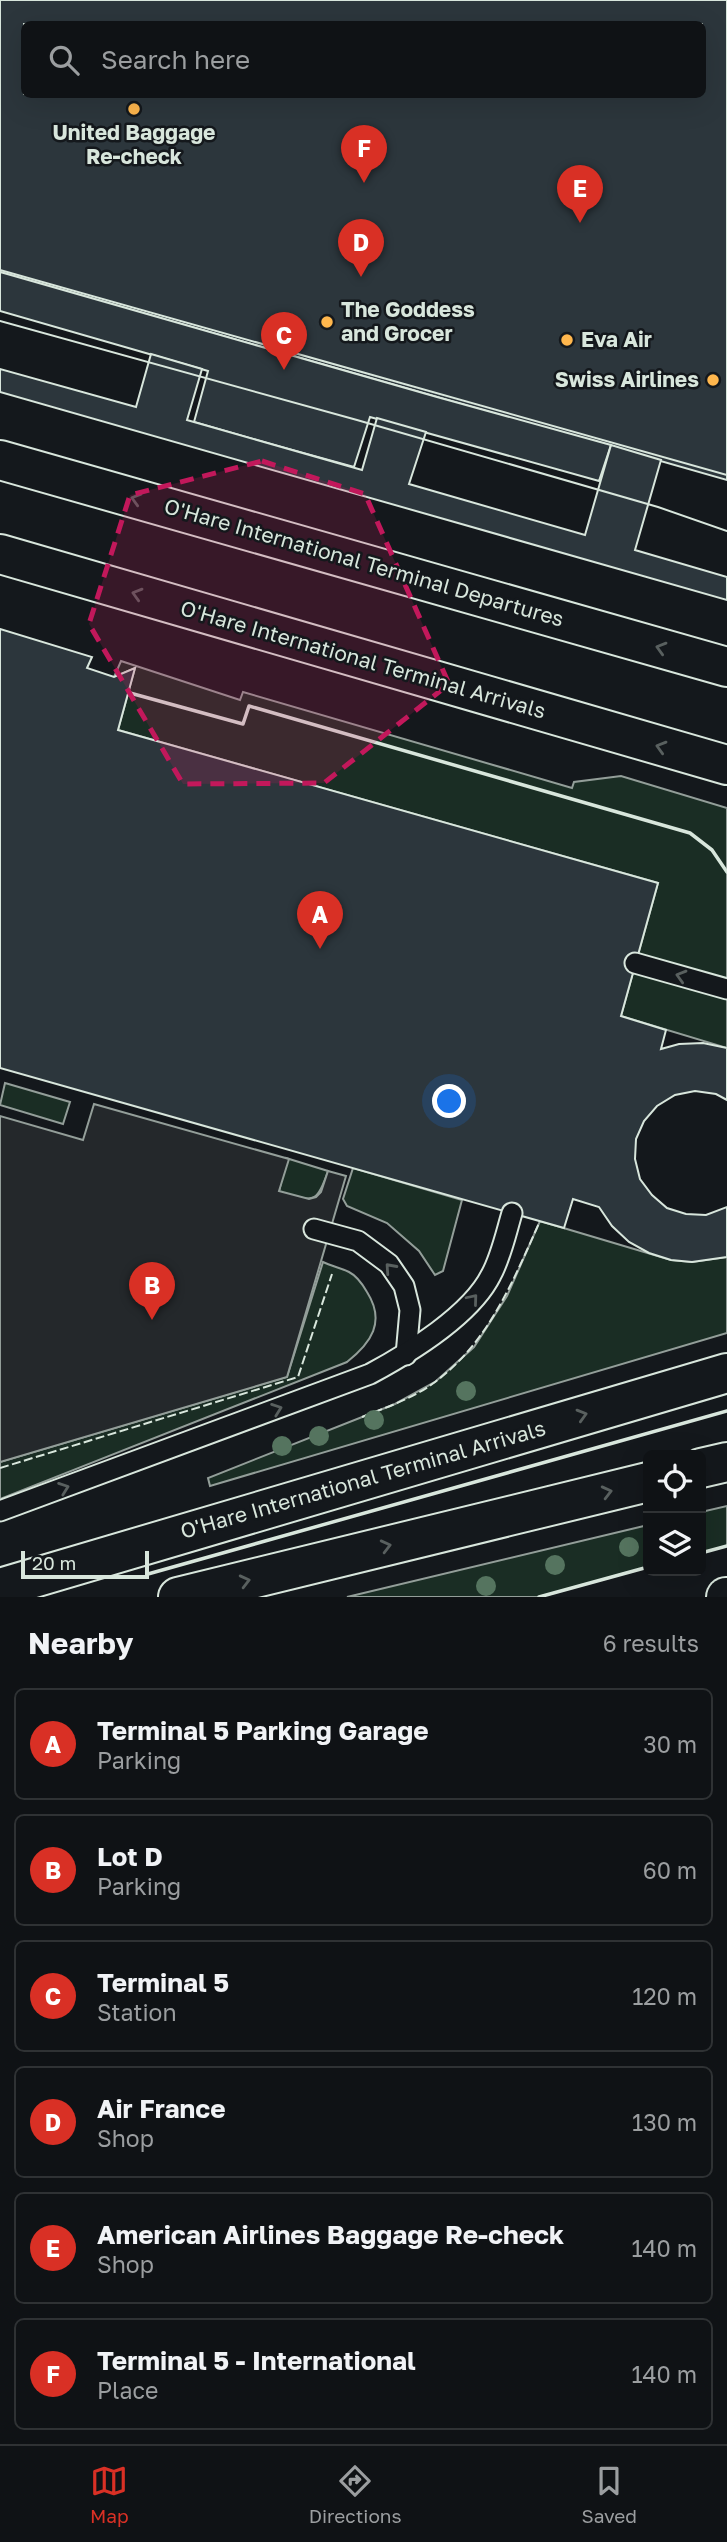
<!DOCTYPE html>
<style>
:root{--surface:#0f1215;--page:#181b1e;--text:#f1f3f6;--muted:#9b9ea0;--line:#2f3234;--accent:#d93025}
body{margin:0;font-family:"Golos Text",sans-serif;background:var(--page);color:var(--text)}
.controls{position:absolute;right:21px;bottom:21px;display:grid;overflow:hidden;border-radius:10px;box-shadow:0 7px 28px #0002}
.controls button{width:63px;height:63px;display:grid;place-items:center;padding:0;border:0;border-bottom:2px solid var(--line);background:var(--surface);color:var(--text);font:35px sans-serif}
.scale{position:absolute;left:21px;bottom:18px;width:128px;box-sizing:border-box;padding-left:7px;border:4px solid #d8e6dc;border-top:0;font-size:19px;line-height:24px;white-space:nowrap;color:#d8e6dc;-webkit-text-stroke:5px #14181c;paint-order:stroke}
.you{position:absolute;left:450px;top:1102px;width:24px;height:24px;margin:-18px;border:5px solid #fff;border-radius:50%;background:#1a73e8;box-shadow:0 0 0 10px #1a73e833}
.badge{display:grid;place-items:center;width:46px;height:46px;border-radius:50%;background:var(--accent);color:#fff;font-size:23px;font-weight:700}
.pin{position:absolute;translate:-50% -58px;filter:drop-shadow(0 2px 4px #0008)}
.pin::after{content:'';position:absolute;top:37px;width:24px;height:21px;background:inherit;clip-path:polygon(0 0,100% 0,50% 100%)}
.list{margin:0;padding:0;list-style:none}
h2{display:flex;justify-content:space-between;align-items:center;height:91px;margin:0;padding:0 28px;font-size:30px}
h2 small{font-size:23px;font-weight:400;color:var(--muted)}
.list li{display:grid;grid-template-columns:46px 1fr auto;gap:21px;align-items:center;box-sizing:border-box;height:112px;margin:0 14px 14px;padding:0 14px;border:2px solid var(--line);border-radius:10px}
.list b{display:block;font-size:26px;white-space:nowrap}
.list p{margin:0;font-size:23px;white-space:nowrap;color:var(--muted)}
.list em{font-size:23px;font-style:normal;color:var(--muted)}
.icon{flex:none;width:38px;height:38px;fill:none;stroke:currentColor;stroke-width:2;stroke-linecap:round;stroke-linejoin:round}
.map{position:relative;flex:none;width:727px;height:1597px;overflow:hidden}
.search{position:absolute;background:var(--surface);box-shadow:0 7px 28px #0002;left:21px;right:21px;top:21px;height:77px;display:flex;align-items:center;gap:18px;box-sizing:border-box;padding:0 24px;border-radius:10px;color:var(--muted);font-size:26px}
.sheet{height:847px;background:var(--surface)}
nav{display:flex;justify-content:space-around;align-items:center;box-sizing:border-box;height:98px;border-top:2px solid var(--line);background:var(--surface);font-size:19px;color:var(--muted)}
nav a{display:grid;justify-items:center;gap:4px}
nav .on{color:var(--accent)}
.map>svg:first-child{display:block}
</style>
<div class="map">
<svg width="727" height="1597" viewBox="0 0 727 1597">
<rect width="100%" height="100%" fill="#14181c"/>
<g fill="#1a2d24" stroke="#939e99" stroke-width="2">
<path d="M121,661L240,700L243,692L572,788L574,782L621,776L727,808V1048L621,1016L658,883L118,730L135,668L114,677Z"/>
<path d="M5,1083L70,1102L63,1124L0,1105Z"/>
<path d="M286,1158L328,1171C316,1207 313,1200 279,1192Z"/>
<path d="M353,1168L462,1200L443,1271L435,1275L419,1251L387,1223L347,1206L343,1199Z"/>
<path d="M540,1221L671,1260L692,1262L727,1257V1333L210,1486L208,1478L395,1404L435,1382L474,1347L507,1296Z"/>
<path d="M323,1262C331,1266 341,1268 349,1272C357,1276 363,1285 367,1292C386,1322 371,1343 347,1362L0,1499V1462L287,1377Z"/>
<path d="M727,1506V1546L701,1553V1512Z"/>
<path d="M648,1525V1567L539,1597H347Z"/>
</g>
<path fill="#24282b" stroke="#939e99" stroke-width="2" d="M94,1104L289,1159L279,1191L309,1199L316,1197L321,1192L328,1171L346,1176L287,1377L0,1462V1116L83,1140Z"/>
<g fill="#2c363c" stroke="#d8e6dc" stroke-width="2" fill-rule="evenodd">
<path d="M0,0H727V480L0,272ZM24,24H702V94H24Z"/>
<path d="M0,272L437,397L611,445L599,481L370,417L354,467L274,445L194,422L208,371L0,311Z"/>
<path d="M151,354L202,369L187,420L362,470L377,418L426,432L409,484L585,535L611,445L661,460L635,550L727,577V600L0,392V369L136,407Z"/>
<path d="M0,629L92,657L87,668L114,677L135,668L118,730L658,883L621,1016L666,1030L661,1049L679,1044L703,1043L727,1048V1100L716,1094L695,1091L675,1095L657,1106L644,1121L636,1139L635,1159L640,1179L652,1195L667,1208L686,1214L706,1215L727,1207V1257L692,1262L671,1260L649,1253L629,1242L612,1226L599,1207L573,1199L564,1228L0,1068Z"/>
</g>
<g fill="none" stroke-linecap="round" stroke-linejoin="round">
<g stroke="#d8e6dc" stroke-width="23">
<g id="lane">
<path d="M635,963L727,989"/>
<path d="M314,1229L358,1241L389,1264L404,1286L410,1310L406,1355"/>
<path d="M0,1511L370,1374C409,1353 471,1315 491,1275C501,1257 506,1233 512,1213"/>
</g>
</g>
<g stroke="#d8e6dc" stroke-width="42">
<g id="street">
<path d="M0,460L727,667"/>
<path d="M0,554L727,765"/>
<path d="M701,1468L727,1462"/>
<path d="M0,1588L727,1373"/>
<path d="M178,1597L648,1482"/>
</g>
</g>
<g stroke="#d8e6dc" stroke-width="42">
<path id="highway" d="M726,1597H727"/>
</g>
<use href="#lane" stroke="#14181c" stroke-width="19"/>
<use href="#street" stroke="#14181c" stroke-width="38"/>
<use href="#highway" stroke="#14181c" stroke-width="38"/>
<g stroke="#d8e6dc" stroke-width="2">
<path d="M0,270L727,475"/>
<path d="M0,321L357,420L658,507L727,531"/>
</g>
<g stroke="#d8e6dc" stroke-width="2" stroke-dasharray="9 3.5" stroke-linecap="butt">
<path d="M362,1417C387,1407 414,1398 435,1382C489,1342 513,1281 540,1221"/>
<path d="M0,1468L298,1377L332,1274"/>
</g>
<g stroke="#d8e6dc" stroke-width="3.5">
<path d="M130,693L243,724L249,706L690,833L712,850L727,872"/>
<path d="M701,1553L727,1546"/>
<path d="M148,1574L727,1411"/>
<path d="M539,1597L648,1567"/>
</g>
</g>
<g fill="#55745f">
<circle cx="466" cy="1391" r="10"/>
<circle cx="374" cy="1420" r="10"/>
<circle cx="319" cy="1436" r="10"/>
<circle cx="282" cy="1446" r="10"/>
<circle cx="629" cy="1547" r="10"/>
<circle cx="555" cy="1565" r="10"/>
<circle cx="486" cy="1586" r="10"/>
</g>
<defs><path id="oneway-chevron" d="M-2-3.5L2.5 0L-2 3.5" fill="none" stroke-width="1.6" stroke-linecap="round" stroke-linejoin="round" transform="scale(1.75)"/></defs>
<g stroke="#59605f">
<use href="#oneway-chevron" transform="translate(136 499) rotate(-164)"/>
<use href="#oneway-chevron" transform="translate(137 594) rotate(-164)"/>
<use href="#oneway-chevron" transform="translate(661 648) rotate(-164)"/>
<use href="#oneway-chevron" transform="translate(661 747) rotate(-164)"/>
<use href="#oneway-chevron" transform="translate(681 976) rotate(-164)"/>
<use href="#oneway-chevron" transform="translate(390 1268) rotate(-132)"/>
<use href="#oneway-chevron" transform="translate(473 1299) rotate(-50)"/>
<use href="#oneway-chevron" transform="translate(277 1409) rotate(-20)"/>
<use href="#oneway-chevron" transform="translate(582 1415) rotate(-16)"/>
<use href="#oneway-chevron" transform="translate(64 1488) rotate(-20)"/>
<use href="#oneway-chevron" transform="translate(607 1492) rotate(-14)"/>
<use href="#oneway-chevron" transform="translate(386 1546) rotate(-14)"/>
<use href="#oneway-chevron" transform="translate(245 1581) rotate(-14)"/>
</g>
<path fill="#c2185b" fill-opacity="0.2" stroke="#c2185b" stroke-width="5" stroke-dasharray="14 9" stroke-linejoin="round" d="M262,461L365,494L449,684L324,783L183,784L89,624L130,495Z"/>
<g fill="#ffb74d" stroke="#14181c" stroke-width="2.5">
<circle cx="134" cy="109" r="7"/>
<circle cx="327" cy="322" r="7"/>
<circle cx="567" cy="340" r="7"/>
<circle cx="713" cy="380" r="7"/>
</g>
<g text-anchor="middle" stroke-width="5" stroke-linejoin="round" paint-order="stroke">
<g font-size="21" font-weight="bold" fill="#d8e6dc" stroke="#14181c" text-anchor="start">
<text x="134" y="140" text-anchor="middle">United Baggage<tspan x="134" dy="24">Re-check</tspan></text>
<text x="341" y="317">The Goddess<tspan x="341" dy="24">and Grocer</tspan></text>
<text x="581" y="347">Eva Air</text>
<text x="699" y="387" text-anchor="end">Swiss Airlines</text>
</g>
<g font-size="21" fill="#d8e6dc" stroke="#14181c">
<text transform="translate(364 563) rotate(16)" y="7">O'Hare International Terminal Departures</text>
<text transform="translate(363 660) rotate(16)" y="7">O'Hare International Terminal Arrivals</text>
<text transform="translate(363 1480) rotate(-16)" y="7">O'Hare International Terminal Arrivals</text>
</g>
</g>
</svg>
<div class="controls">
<button><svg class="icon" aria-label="locate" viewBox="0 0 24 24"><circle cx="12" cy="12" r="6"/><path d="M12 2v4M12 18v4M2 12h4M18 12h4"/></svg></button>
<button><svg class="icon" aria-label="layers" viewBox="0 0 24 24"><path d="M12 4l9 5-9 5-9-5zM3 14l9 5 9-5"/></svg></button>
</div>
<div class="scale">20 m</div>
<div class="you"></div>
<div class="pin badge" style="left:320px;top:949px">A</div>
<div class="pin badge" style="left:152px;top:1320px">B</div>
<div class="pin badge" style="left:284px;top:370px">C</div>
<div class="pin badge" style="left:361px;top:277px">D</div>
<div class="pin badge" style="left:580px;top:223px">E</div>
<div class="pin badge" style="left:364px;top:183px">F</div>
<div class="search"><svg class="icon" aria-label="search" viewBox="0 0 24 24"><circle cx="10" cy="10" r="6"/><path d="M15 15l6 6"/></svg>Search here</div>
</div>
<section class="sheet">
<h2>Nearby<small>6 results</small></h2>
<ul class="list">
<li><span class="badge">A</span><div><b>Terminal 5 Parking Garage</b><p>Parking</p></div><em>30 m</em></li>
<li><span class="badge">B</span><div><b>Lot D</b><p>Parking</p></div><em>60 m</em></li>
<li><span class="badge">C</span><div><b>Terminal 5</b><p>Station</p></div><em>120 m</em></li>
<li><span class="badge">D</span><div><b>Air France</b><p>Shop</p></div><em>130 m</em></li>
<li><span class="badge">E</span><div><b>American Airlines Baggage Re-check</b><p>Shop</p></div><em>140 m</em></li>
<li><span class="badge">F</span><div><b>Terminal 5 - International</b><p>Place</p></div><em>140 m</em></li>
</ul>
</section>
<nav>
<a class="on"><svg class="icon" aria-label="map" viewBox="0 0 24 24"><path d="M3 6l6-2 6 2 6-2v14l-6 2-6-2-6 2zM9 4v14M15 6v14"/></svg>Map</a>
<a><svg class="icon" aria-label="directions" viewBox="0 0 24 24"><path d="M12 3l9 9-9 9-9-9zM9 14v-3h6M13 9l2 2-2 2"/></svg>Directions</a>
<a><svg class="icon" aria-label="saved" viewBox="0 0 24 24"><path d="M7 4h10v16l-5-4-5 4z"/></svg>Saved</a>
</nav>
